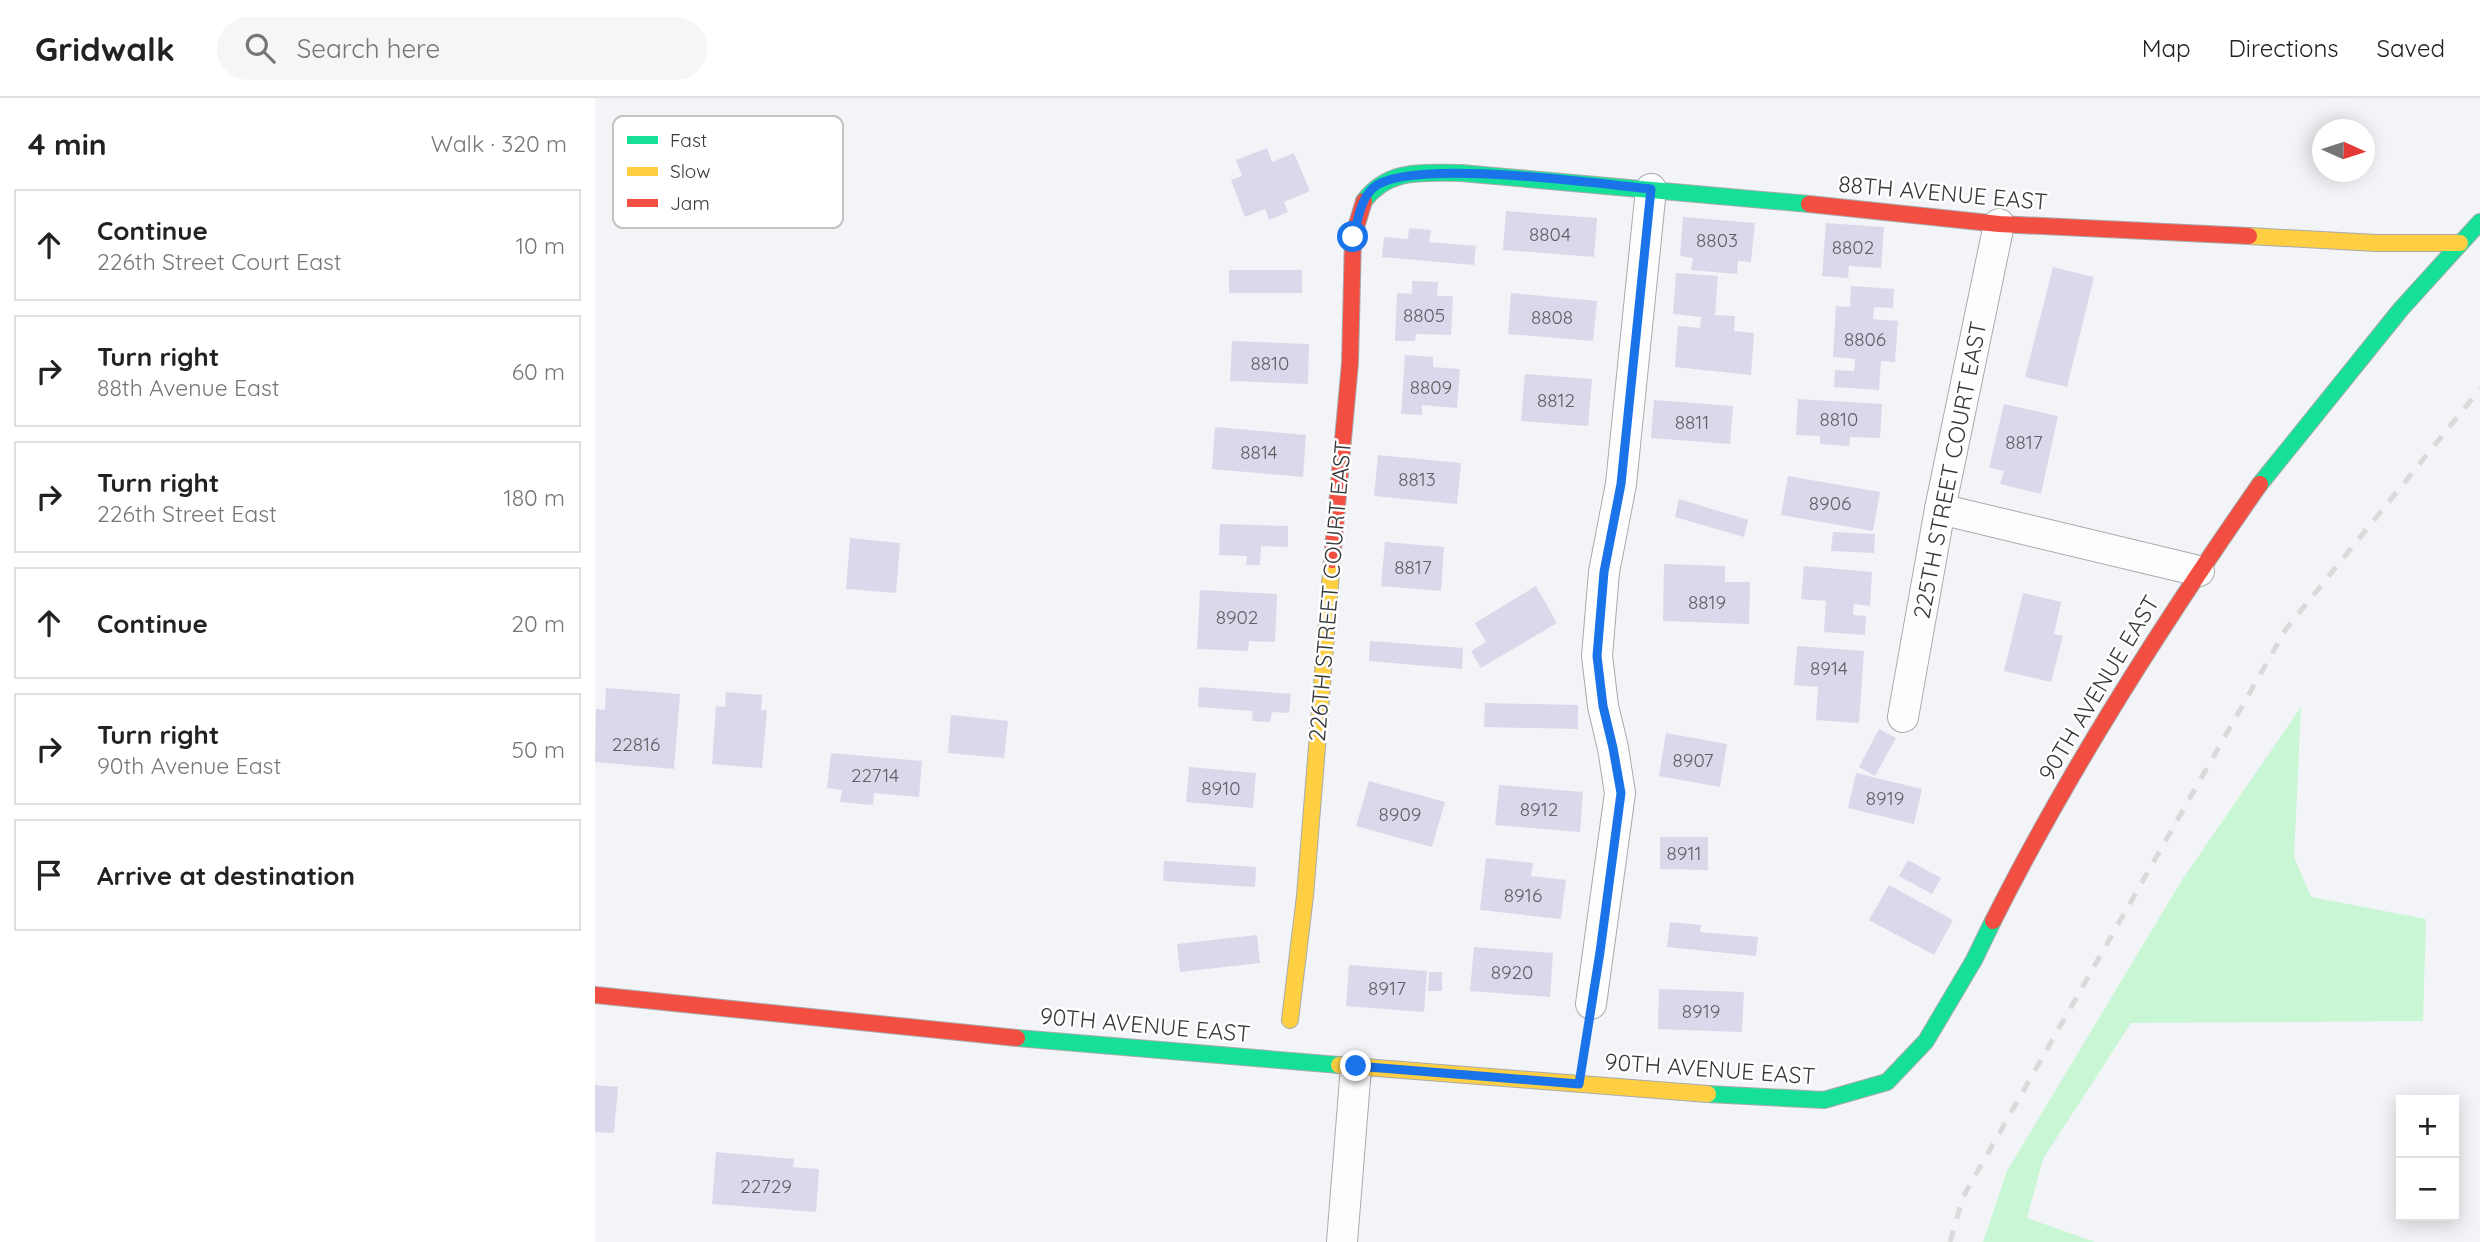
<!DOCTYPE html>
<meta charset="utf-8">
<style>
:root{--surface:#fff;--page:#f6f6f6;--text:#222;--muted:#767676;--line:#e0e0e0}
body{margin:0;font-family:Quicksand,sans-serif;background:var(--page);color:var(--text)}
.controls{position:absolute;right:21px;bottom:21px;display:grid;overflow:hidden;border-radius:0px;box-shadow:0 4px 18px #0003}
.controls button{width:63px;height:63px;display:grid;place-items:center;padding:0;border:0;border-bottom:2px solid var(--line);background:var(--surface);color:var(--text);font:35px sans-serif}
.compass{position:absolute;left:1717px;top:21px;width:63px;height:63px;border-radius:50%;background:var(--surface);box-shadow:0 4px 18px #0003;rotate:93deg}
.stop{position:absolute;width:21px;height:21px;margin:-16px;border:5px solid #1a73e8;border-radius:50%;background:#fff}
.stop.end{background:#1a73e8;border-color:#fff;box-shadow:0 2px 7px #0008}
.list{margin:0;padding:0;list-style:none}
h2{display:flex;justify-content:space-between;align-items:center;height:91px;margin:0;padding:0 28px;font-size:30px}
h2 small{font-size:23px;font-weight:400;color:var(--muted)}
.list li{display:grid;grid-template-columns:46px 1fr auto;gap:21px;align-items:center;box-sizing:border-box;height:112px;margin:0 14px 14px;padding:0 14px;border:2px solid var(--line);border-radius:0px}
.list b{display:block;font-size:26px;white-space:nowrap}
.list p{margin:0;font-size:23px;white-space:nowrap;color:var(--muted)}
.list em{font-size:23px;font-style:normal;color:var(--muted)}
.icon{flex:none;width:38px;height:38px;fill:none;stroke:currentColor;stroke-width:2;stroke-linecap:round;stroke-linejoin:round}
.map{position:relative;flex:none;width:1885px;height:1144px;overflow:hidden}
header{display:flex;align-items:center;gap:42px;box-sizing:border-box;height:98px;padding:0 35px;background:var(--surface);border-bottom:2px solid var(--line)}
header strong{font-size:33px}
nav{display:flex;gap:38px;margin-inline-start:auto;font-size:24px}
.search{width:490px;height:63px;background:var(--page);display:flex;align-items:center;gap:18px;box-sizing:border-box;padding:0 24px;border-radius:38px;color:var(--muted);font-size:26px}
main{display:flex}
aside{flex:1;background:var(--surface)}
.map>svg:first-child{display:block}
</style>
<header>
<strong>Gridwalk</strong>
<div class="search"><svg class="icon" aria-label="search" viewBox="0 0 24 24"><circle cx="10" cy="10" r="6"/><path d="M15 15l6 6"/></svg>Search here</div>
<nav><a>Map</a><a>Directions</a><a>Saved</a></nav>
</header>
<main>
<aside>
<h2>4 min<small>Walk · 320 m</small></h2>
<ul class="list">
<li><svg class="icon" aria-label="ahead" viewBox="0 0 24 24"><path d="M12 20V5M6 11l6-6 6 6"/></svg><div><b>Continue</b><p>226th Street Court East</p></div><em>10 m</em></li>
<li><svg class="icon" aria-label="right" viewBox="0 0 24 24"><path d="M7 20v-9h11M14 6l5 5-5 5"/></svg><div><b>Turn right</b><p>88th Avenue East</p></div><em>60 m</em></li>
<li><svg class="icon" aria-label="right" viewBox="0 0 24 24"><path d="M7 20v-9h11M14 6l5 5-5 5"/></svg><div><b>Turn right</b><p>226th Street East</p></div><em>180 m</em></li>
<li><svg class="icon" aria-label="ahead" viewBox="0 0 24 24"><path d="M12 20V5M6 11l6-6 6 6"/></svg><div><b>Continue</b></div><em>20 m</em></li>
<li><svg class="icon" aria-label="right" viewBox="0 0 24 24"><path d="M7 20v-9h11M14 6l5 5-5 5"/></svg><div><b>Turn right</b><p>90th Avenue East</p></div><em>50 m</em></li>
<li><svg class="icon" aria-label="arrive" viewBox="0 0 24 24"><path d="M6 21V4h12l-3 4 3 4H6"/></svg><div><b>Arrive at destination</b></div></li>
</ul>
</aside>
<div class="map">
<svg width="1885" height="1144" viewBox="0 0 1885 1144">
<rect width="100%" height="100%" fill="#f2f4f7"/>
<path fill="#c9f6d5" d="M1706,609L1699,759L1716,799L1831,821L1828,923L1536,925L1448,1061L1432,1120L1500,1144H1388L1412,1073L1587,782Z"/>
<g fill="#dad9eb">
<path d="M672,50L677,64L699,55L715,93L689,104L693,114L674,122L670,111L650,119L636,82L647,78L641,62Z"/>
<path d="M911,113L1002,120L999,159L908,152Z"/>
<path d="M1088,119L1160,125L1156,164L1143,163L1142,176L1096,172L1098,160L1085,158Z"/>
<path d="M1231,125L1289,129L1286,170L1254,168L1253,180L1227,178Z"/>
<path d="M814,130L836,132L834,144L881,148L879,167L787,159L789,139L813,141Z"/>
<path d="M1458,169L1499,179L1472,289L1430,279Z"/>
<rect x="634" y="172" width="73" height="23"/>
<path d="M1081,175L1123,178L1120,217L1140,218L1139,233L1159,235L1156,277L1080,269L1083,228L1105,230L1106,219L1078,216Z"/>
<path d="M817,183L843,184L842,198H858L856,237L821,236L820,243H800L802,195L817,196Z"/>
<path d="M1256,188L1299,191L1298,210L1279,209L1278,221L1303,223L1300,264L1286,263L1284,292L1239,289L1240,272L1259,273L1260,261L1238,259L1241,208L1255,209Z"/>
<path d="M916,195L1002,203L998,243L913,236Z"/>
<path d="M637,243L714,246L713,286L635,283Z"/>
<path d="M810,257L838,259V269L865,271L862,310L827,307V317L806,316Z"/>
<path d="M930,276L997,281L993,328L926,323Z"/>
<path d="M1203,301L1287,306L1285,340L1255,339L1254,348L1225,346V338L1201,337Z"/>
<path d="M1059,302L1138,308L1135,346L1056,340Z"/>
<path d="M1409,306L1463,318L1446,396L1405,386L1409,373L1394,370Z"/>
<path d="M620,329L711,337L708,379L617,371Z"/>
<path d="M783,357L866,365L862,406L779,398Z"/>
<path d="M1193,378L1285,394L1278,433L1186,417Z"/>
<path d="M1084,401L1153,422L1149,439L1080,419Z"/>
<path d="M625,426L693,428V449L666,448L665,467H651L652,458L624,457Z"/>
<path d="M1238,434L1280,436L1279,455L1236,453Z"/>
<path d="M255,440L305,445L301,495L251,491Z"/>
<path d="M790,444L849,449L846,493L786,488Z"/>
<path d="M1069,466L1130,468V484H1155L1154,526L1068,523Z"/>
<path d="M1209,468L1277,474L1275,508L1259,506L1258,517L1271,518L1270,537L1229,534L1231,503L1206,501Z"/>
<path d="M941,488L962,525L886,570L876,553L891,544L880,525Z"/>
<path d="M605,492L682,496L680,544L654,543L653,553L602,551Z"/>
<path d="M1428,495L1466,504L1459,536L1468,538L1456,584L1409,573Z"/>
<path d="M775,543L868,550L867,571L774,563Z"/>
<path d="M1202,548L1269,553L1264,625L1221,622L1223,589L1199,587Z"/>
<path d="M604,589L696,596L694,615L677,614L675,624L657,623L658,613L603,609Z"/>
<path d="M11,590L85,596L79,671L0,664L1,611L10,612Z"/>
<path d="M131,594L167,597L166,612H172L167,670L117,666L121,608L130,609Z"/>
<path d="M890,605L983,607V631L889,629Z"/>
<path d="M356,617L413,623L409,660L353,655Z"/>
<path d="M1284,631L1301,640L1280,678L1264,669Z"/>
<path d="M1071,635L1132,646L1125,689L1064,678Z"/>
<path d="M236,655L327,663L324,699L279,695L278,707L245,704L247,692L232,690Z"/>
<path d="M594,669L661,675L658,710L591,704Z"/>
<path d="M1261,675L1327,691L1319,726L1253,710Z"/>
<path d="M774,683L850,704L837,749L761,728Z"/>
<path d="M904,687L988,694L985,734L900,727Z"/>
<path d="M1065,739H1113V772L1065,771Z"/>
<path d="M891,760L938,765L936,778L971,782L966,821L885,812Z"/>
<path d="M1313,762L1346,780L1337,796L1304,778Z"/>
<path d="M569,763L661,769L660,789L568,783Z"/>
<path d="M1294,787L1358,822L1339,857L1274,822Z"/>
<path d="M1075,824L1106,827L1105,834L1163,839L1161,858L1072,849Z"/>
<path d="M662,837L665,865L585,874L582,846Z"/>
<path d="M879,849L958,855L955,899L875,893Z"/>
<path d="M754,867L832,873L829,914L751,908Z"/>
<path d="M834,874H847V893H833Z"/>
<path d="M1064,891L1149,894L1147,934L1063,931Z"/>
<path d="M0,987L23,989L19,1035L0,1034Z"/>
<path d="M121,1054L199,1061L198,1069L224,1071L221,1114L117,1106Z"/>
</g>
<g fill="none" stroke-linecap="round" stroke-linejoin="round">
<g stroke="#a8aaac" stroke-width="32">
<g id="street">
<path d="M1345,411L1604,473"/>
<path d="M1308,619L1345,411L1404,126"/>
<path d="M996,906L1025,695L1018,650L1008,608L1002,558L1009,474L1026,386L1056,91"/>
<path d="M747,1144L761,969"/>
</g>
</g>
<g stroke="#a8aaac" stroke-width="18">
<g id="fast">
<path d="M769,103C794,70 828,75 866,75L1214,106"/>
<path d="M1665,386L1806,211L1885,124"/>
<path d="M422,940L744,967"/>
<path d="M1113,996L1229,1002L1292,984L1331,943L1379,862L1398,823"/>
</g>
</g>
<g stroke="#a8aaac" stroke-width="18">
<g id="slow">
<path d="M1654,138L1781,145H1865"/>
<path d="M695,922L710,798L737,462"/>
<path d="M744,967L1113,996"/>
</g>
</g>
<g stroke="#a8aaac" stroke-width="18">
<g id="jam">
<path d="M1214,106L1404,126L1654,138"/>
<path d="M737,462L755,265L758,139L769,103"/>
<path d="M1398,823C1475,670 1567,526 1665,386"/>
<path d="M0,897L422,940"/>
</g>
</g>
<path stroke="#d8d8d8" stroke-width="4.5" stroke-dasharray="3.5 5" stroke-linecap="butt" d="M988,953L991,934"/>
<use href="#street" stroke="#fdfdfe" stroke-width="30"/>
<use href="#fast" stroke="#16e098" stroke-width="16"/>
<use href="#slow" stroke="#ffcf43" stroke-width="16"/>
<use href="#jam" stroke="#f24e42" stroke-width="16"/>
<path stroke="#d9dada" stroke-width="5" stroke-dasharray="12 12" stroke-linecap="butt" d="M1355,1144L1368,1099L1691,531L1885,291"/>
</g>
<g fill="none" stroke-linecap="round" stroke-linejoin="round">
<path stroke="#1a73e8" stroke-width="9" d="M758,139C763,123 765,102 778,90C813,59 1004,86 1056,91L1026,386L1009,474L1002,558L1008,608L1018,650L1026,695L1005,854L984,986L761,968"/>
</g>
<g text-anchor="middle" stroke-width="5" stroke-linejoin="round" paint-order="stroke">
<g font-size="19" fill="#606066">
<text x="955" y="143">8804</text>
<text x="1122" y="149">8803</text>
<text x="1258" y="156">8802</text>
<text x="829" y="224">8805</text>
<text x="957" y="226">8808</text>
<text x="1270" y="248">8806</text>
<text x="675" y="272">8810</text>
<text x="836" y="296">8809</text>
<text x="961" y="309">8812</text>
<text x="1244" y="328">8810</text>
<text x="1097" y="331">8811</text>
<text x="1429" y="351">8817</text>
<text x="664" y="361">8814</text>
<text x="822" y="388">8813</text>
<text x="1235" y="412">8906</text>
<text x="818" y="476">8817</text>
<text x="1112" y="511">8819</text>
<text x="642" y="526">8902</text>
<text x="1234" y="577">8914</text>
<text x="41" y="653">22816</text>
<text x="1098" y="669">8907</text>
<text x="280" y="684">22714</text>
<text x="626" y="697">8910</text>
<text x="1290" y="707">8919</text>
<text x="944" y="718">8912</text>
<text x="805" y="723">8909</text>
<text x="1089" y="762">8911</text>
<text x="928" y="804">8916</text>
<text x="917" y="881">8920</text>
<text x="792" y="897">8917</text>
<text x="1106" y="920">8919</text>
<text x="171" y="1095">22729</text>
</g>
<g font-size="23" fill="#37383a" stroke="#fff">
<text transform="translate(1348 95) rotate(5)" y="8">88TH AVENUE EAST</text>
<text transform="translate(1355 372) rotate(-79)" y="8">225TH STREET COURT EAST</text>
<text transform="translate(735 493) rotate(-85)" y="8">226TH STREET COURT EAST</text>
<text transform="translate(1504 590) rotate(-59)" y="8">90TH AVENUE EAST</text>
<text transform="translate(550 927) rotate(5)" y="8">90TH AVENUE EAST</text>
<text transform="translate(1115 971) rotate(4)" y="8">90TH AVENUE EAST</text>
</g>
</g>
<rect x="18" y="18" width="230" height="112" rx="10" fill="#fff" stroke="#c3c3c4" stroke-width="2"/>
<rect x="32" y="38" width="31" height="8" fill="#16e098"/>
<rect x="32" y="69" width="31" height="9" fill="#ffcf43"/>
<rect x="32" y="101" width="31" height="8" fill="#f24e42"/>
<g font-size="19" fill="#37383a">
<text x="75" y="49">Fast</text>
<text x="75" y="80">Slow</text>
<text x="75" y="112">Jam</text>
</g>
</svg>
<div class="controls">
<button>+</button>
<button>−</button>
</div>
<svg class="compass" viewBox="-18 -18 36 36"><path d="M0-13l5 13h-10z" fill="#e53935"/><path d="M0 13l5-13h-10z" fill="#767676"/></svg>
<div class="stop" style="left:758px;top:139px"></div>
<div class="stop end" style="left:761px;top:968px"></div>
</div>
</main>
